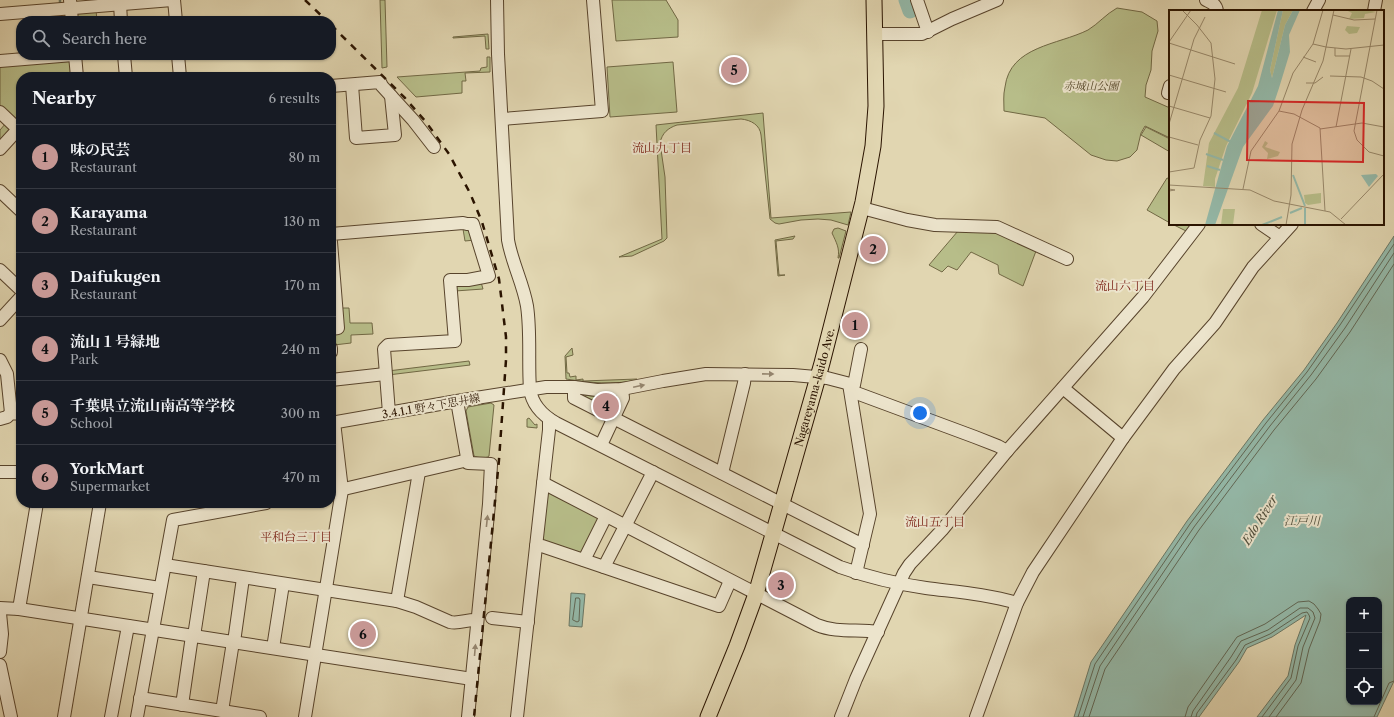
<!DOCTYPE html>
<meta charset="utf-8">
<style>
:root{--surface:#171b24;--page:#242831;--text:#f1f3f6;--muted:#9ea1a6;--line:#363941;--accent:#c59692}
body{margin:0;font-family:"Libre Caslon Text","Noto Serif JP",serif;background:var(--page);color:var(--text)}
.controls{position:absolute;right:12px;bottom:12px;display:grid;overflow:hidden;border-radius:8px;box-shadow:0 1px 3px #0004}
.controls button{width:36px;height:36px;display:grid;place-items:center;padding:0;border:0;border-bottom:1px solid var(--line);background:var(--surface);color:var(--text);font:20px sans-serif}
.you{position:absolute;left:920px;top:413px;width:14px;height:14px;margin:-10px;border:3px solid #fff;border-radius:50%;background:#1a73e8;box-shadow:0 0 0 6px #1a73e833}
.badge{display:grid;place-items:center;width:26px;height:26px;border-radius:50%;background:var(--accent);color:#111;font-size:13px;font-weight:700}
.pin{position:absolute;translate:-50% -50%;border:2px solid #fff;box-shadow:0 1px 4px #0006}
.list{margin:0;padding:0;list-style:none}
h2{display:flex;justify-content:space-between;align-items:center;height:52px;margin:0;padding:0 16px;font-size:17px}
h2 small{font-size:13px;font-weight:400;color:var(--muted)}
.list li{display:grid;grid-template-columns:26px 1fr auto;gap:12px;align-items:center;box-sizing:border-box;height:64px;padding:0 16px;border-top:1px solid var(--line)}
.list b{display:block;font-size:15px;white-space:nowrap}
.list p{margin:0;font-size:13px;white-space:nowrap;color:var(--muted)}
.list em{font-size:13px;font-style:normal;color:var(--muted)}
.icon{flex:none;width:22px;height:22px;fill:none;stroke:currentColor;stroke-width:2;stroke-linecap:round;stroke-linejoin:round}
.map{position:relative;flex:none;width:1394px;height:717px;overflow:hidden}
.search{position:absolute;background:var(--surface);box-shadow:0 1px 3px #0004;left:16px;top:16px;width:320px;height:44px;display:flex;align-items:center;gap:10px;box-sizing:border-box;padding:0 14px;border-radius:16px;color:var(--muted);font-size:15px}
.panel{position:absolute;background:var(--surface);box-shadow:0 1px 3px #0004;left:16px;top:72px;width:320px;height:436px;border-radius:16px}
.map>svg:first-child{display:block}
</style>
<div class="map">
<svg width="1394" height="717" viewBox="0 0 1394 717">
<rect width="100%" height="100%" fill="#e1d6b1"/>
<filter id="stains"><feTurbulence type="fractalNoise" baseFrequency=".005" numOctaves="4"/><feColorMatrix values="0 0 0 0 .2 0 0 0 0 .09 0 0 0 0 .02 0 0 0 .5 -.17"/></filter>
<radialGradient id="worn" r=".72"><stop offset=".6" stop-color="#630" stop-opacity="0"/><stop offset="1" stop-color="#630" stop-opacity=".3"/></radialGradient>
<g fill="#b7bd89" stroke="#716844">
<path d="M380,0H385L387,67L382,68Z"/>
<path d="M612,0H666L678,20V37L616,41Z"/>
<path d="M1117,8L1142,12L1157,21L1158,31L1152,51L1151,70L1146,85L1145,97L1170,108V138L1145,126L1141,133L1137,150L1130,157L1117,161L1106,160L1091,155L1045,118L1004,111C1004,103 1003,95 1005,87C1010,46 1058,45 1088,30C1098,24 1106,14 1117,8Z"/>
<path d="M96,10L97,21H76L75,14L78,12Z"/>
<path d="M488,34L489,49H486L485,36L453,38V37Z"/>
<path d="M487,57H490V72L465,73L466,81H462V93L416,97L397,77L480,71L481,68L487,67Z"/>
<path d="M69,59L72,62L73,77H21V121L16,122L0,107V65Z"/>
<path d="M673,62L677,112L610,117L607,67Z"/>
<path d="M763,113L771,218L851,212L848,225L831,220L818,219L801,220L779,224L775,223L770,219L761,135C760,125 751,120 741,119L677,125C668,128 662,133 660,143L665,177L667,238L664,241L632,256L619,257L662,239L656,125Z"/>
<path d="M6,123L11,128L0,143V130Z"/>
<path d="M1146,127L1170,139V152L1141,135Z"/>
<path d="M1167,178L1170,179V223L1147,210Z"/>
<path d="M1172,224H1195L1188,232Z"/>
<path d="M469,228L475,240L465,241L463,229Z"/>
<path d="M838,228L846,231L839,258H838C840,248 836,242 832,233L834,229Z"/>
<path d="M958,231L998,233L1036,251L1023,286L999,274L998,265L971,252L957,270L948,266L942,272L929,265Z"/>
<path d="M795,236L793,239L776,241L779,275H785L778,276L775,240Z"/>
<path d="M481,282L483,289L455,291L457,284Z"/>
<path d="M339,308H349L350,323H372L373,334L351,335V343L334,345L333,335L335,332Z"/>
<path d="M572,348L573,355L566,357L567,373H569L570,377L576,376V380L583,379V381L637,379V380C613,385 591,383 566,379L565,356Z"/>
<path d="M469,361L470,365L388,375V371Z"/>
<path d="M580,394L591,396L617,397L613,412L578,398Z"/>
<path d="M491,403L494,405L489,456C486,459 478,458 474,456L466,411L468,407Z"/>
<path d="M529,418L535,425L537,424V428L527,427V419Z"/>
<path d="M550,490L601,517L584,554L541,540L547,492Z"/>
</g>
<g fill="#94b9a9" stroke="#6a7765" fill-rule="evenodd">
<path d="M1394,236V681L1377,717H1257L1288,676L1295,645L1306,615L1272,637L1247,648L1239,662L1199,717H1074L1091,662L1187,521L1263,420L1304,370L1337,323ZM1349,600H1379V702H1349Z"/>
<path d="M571,593L585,594L582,627L569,626Z"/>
</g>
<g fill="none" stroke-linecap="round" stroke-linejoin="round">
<g stroke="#606654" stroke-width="1">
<path d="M576,598H579L580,600L579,621L577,622L573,620Z"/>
<path d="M1078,717L1095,664L1190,524L1266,423L1307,372L1340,325L1394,244"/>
<path d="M1083,717L1100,666L1194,527L1270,426L1311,375L1345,328L1394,253"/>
<path d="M1089,717L1105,669L1199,530L1274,430L1316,379L1350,332L1394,264"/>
<path d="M1185,717L1188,707L1237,637L1265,624L1298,602L1309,601L1314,604L1318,609L1321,614L1320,621L1309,649L1301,683L1276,717"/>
<path d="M1191,717L1193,711L1231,657L1241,641L1268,630L1300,608H1308L1313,612L1315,618L1303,647L1296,680L1269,717"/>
<path d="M1196,717L1197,713L1236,660L1245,645L1270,634L1302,613L1307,612L1309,615L1310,618L1298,646L1291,678L1262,717"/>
<path d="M1374,717L1389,683L1394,681"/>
</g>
<path stroke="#6a7765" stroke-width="2.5" d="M60,0V3"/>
<path stroke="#94b9a9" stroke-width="15" d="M906,0L910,11"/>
<g stroke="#58442c" stroke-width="14">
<g id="minor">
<path d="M70,0L72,21"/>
<path d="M174,0L176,21"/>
<path d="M497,0L498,54L508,240C512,263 523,283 527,306C531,333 528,362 530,389C532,405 542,415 556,423L840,567C868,577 897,584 926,588C957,592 987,594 1017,603"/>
<path d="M917,0L928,32"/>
<path d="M1206,0C1212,3 1216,4 1217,11"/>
<path d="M120,4L121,21"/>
<path d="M1313,11L1319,0"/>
<path d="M1374,11L1376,0"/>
<path d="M0,14L172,0"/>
<path d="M875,34H922L952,19L997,0"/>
<path d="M75,55L77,77"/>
<path d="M124,55L126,77"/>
<path d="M178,55L180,77"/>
<path d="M0,61L73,55"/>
<path d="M352,85L356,138L395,135L391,96"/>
<path d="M331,86L380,82L382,86L413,120L434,147"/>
<path d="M1168,93L1170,86"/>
<path d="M0,112L21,132"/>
<path d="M503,119L602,111L593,0"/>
<path d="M0,149L21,126"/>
<path d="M0,191L21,211"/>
<path d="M862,208L907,220L935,225L997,227L1067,259"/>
<path d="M1261,224L1280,237"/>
<path d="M331,234L463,223L467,224H473L489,276L468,280H450L455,341L388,345L384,349L389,413"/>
<path d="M331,242L338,328L331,329"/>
<path d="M0,270L21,290"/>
<path d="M0,320L21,297"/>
<path d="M331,348V352"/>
<path d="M0,360L7,374L11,413"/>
<path d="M331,380L385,374"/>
<path d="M849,384L870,514L856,573"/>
<path d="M574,387V398L863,545"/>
<path d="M1063,388L1123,438"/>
<path d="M851,391L975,437L998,446L1007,451"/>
<path d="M457,401L468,463L491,464L489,504L468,717"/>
<path d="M0,419L7,417L11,413L21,414"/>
<path d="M331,423L457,401L546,387H574L597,390L622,389L663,381L706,374L793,375L827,378L854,385L861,349"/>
<path d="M601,445L623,398L622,389"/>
<path d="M0,472H21"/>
<path d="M722,473L744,383L745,374"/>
<path d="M543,483L817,625C836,633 858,629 878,632"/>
<path d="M331,492L468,460"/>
<path d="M536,546H542L719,606L730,581"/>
<path d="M584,560L606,516"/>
<path d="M165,565L397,601L416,607L450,622C460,624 468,619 477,620"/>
<path d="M604,567L653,472"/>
<path d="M88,577L160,588"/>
<path d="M397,601L419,472"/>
<path d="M0,608L19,609L472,679"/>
<path d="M19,609L37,503"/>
<path d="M0,613L2,634L0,652"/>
<path d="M492,618L528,622"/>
<path d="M194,636L204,571"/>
<path d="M234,642L243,578"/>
<path d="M273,648L283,584"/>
<path d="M0,665L11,717"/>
<path d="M140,698L260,717"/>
<path d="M182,705L192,636"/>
<path d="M222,711L233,642"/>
<path d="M64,717L100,503"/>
<path d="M111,717L128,626"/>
<path d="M137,717L173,520L266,503"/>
<path d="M305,717L342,490L334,422"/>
<path d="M517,717L549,430V419"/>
<path d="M841,717L856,679L904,573L910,564L942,530L1007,451L1143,297L1199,224"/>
<path d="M976,717L1017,603L1033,572L1123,438L1163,384L1174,369L1215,323L1253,267L1292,224"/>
</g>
</g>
<g stroke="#2b1400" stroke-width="17">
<g id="major">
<path id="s1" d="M708,717L737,646L756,594L822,363L863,202L873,146L876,106L874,0"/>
</g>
</g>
<use href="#minor" stroke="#ece4cc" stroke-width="12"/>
<use href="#major" stroke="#e1d6b1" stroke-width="15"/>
<g stroke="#2b1400" stroke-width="2.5" stroke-dasharray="7 7" stroke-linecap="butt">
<path d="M305,0L327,21"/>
<path d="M331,25L405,98L426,122L449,154L470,193L482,222L499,279L506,337V360L499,460L474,717"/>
</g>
</g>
<defs><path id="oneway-solid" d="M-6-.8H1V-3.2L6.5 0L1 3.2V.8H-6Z"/></defs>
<g fill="#958670">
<use href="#oneway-solid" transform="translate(768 374) rotate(1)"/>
<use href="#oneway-solid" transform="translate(639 386) rotate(-12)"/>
<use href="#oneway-solid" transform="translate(487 521) rotate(-84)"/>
<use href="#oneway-solid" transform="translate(475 650) rotate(-85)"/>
</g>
<g text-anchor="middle" stroke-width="4" stroke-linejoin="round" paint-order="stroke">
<g font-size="11" font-style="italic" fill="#554729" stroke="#ece4cc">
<text x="1091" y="90">赤城山公園</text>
</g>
<g font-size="11" fill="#2b1400" stroke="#ece4cc">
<text dy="4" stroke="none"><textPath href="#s1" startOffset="347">Nagareyama-kaido Ave.</textPath></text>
<text transform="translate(431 406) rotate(-10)" y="4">3.4.1.1 野々下思井線</text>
</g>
<g font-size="12" fill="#7a1f14" stroke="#ece4cc">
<text x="662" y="152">流山九丁目</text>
<text x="1125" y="290">流山六丁目</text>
<text x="935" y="526">流山五丁目</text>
<text x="296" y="541">平和台三丁目</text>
</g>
<g font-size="12" font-style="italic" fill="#504e3b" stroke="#ece4cc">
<text transform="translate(1260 520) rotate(-58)" y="4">Edo River</text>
<text x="1302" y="525">江戸川</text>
</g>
</g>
<g transform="translate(1169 10)">
<rect width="215" height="215" fill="#e1d6b1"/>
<path d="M93,0H108L83,83L57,136L46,169V177L34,176L40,133L69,78ZM114,0H124L116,15L103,68L101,60ZM177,0H199L207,2L196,4L195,8L180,9L183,3ZM178,16L190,17H191L188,23L180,24L176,20ZM96,131L99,133L96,137L111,142L109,146L98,149L99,143L93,137ZM152,183V193L139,195L136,193L135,185ZM54,199H66L64,215H52Z" fill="#b7bd89"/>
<path d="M109,0H114L101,60L103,68L116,15L124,0H131L120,25L121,42L110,78L104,96L74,137L46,215H36L58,136L89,76ZM207,164L209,166L200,177L192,165Z" fill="#94b9a9"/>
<path fill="none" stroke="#94b9a9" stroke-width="2" d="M45,123L62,132M37,144L54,150M38,156L51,160M124,165L136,196M121,203L133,198M93,215L113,207M136,215V198"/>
<path fill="none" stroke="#98886a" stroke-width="1" d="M208,0L185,121L188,130L200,142L215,146M164,5L185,10L206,9M0,32L22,0M0,33L66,54M144,34L157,37M157,37L177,39L215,35M166,38V46H181M134,47L147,52M0,65L57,82M161,66L192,67L203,71L215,79M137,73H146L154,67M0,96L41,108M110,101L125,104L151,118L156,201M0,114L25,29L36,7M167,117L182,39M151,119L193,113L215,117M0,127L29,135M0,162L25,158L31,130L42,106L46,69L42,33L28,15L13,0M0,175L81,180L105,191L161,202L177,215M0,179L6,180L0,181M74,179L82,141L110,101L124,63L144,34L154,0M172,209L215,164M117,215L122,185L123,134L133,100L154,51L165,0"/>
<path fill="#d62828" fill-opacity="0.15" stroke="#d62828" stroke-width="2" d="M79,91L195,93L194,152L78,150Z"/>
<rect width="215" height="215" fill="none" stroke="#2b1400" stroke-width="2"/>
</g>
<rect width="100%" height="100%" filter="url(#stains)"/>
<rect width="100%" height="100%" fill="url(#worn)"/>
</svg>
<div class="controls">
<button>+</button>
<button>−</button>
<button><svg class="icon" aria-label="locate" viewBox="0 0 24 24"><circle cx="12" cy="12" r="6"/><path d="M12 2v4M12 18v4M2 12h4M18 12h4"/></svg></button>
</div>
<div class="you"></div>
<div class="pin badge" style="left:855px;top:325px">1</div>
<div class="pin badge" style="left:873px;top:249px">2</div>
<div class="pin badge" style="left:781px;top:585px">3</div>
<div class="pin badge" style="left:606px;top:406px">4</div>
<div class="pin badge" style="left:734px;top:70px">5</div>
<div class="pin badge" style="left:363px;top:634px">6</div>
<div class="search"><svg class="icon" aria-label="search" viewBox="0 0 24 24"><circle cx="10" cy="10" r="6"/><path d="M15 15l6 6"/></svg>Search here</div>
<section class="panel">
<h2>Nearby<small>6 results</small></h2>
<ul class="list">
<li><span class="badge">1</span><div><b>味の民芸</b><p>Restaurant</p></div><em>80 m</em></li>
<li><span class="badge">2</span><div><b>Karayama</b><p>Restaurant</p></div><em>130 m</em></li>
<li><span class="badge">3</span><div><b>Daifukugen</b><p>Restaurant</p></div><em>170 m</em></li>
<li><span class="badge">4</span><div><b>流山１号緑地</b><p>Park</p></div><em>240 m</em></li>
<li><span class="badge">5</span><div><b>千葉県立流山南高等学校</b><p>School</p></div><em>300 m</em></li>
<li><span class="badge">6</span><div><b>YorkMart</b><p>Supermarket</p></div><em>470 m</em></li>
</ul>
</section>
</div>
